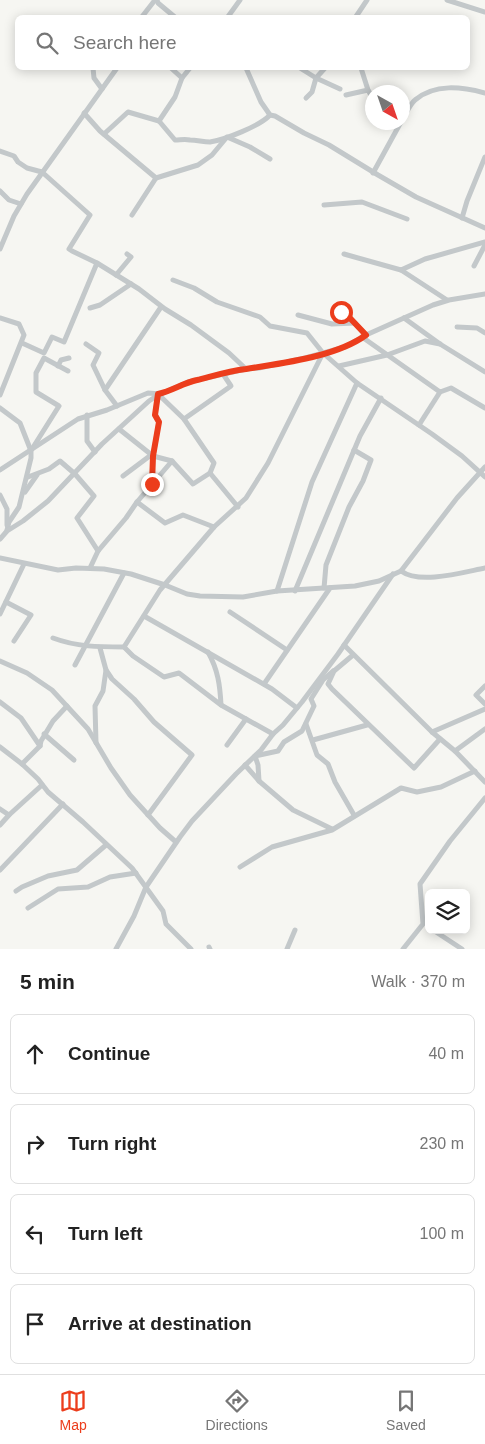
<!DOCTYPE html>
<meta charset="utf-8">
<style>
:root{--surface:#fff;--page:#f2f2f2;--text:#222;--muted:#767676;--line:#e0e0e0;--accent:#ec3d1c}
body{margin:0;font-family:Helvetica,sans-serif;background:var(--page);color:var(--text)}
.controls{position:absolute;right:15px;bottom:15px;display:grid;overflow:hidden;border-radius:8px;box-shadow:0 2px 12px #0003}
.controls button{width:45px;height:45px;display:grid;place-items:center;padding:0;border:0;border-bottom:1px solid var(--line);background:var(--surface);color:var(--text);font:25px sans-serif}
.compass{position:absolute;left:365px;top:85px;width:45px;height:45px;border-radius:50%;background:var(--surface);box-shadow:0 2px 12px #0003;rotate:140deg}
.stop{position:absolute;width:15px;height:15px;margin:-11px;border:4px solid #ec3d1c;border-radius:50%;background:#fff}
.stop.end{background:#ec3d1c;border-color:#fff;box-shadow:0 1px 5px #0008}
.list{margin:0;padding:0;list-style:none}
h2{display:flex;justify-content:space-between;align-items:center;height:65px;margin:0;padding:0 20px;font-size:21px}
h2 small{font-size:16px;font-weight:400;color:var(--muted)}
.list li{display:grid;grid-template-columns:32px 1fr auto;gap:15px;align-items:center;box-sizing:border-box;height:80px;margin:0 10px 10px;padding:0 10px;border:1px solid var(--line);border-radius:8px}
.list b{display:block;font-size:19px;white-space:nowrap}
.list em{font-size:16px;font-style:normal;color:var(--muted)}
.icon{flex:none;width:28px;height:28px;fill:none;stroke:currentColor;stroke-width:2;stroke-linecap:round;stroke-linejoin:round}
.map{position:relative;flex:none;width:485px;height:949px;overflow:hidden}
.search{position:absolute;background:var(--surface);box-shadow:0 2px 12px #0003;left:15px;right:15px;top:15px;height:55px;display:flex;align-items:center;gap:12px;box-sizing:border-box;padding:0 18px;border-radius:8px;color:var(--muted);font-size:19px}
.sheet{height:425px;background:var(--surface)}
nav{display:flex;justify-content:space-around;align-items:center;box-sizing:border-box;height:70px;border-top:1px solid var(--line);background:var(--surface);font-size:14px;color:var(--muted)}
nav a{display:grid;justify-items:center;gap:2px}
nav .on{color:var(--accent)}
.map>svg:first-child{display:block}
</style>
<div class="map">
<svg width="485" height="949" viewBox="0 0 485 949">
<rect width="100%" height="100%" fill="#f6f6f2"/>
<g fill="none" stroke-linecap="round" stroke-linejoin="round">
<g stroke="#c3c8ca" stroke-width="5">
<path d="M157,0L158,3L176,18"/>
<path d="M447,0L485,12"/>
<path d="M141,18L155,0"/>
<path d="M227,18L240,0"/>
<path d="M355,18L367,0"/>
<path d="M93,68L94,78L102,89"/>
<path d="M246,68L261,102L270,115L275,116L304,133L329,145L378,175L416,197L485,228"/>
<path d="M300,68L316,78L340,89"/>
<path d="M361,68L368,90L372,97"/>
<path d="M182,78L190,68"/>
<path d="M346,95L368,90"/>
<path d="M306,98L312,92L316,78L325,68"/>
<path d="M84,113L100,131L156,178L132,215"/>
<path d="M402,120C406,114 410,104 415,100C435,83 462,87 485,93"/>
<path d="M159,121L175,140C180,140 185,139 190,140C197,140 203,142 210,142C224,140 260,126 270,115"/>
<path d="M104,134L128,112L159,121L175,97L182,78L171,68"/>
<path d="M0,151L14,156L18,162L27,168L42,172L90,215L69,249L72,251L97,263L139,289L165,309L191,325L229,353L246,369"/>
<path d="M373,173L401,122"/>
<path d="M156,178L198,165L212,155L227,137L250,147L270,159"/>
<path d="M0,191L9,200L21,204"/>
<path d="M324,205L362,202L407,219"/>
<path d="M462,218L467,201L485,157"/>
<path d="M0,249L14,216L27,194L117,68"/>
<path d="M344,254L401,270L425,259L485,242"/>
<path d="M474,266L485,245"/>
<path d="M401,270L447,300"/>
<path d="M116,275L131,257L127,254"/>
<path d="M173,280L194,288L217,302L260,317L270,326L307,333L323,353L357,383L432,434L462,456L485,477"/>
<path d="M90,308L100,305L131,284"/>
<path d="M341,312L348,316L366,335"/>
<path d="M298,315L332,324L355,323"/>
<path d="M0,318L19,324L24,335L0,395"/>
<path d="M404,318L440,344L485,372"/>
<path d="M457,327L477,328L485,333"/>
<path d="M362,337L440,392L451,388L485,408"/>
<path d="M22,343L44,353L52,337L64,342L97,263"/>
<path d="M86,344L99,353L93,365L105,390L117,406"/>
<path d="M58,366L61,360L69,358"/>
<path d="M339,366L387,355L425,341L440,344"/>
<path d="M105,390L161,307"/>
<path d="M158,394L184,419L214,463L210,473"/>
<path d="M0,408L20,423L31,451V458L19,507L9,522L7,530"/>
<path d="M87,415V441L95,452"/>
<path d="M184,419L231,386L223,374"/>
<path d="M419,425L440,392"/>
<path d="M119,429L153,456L172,461L193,484L210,473L238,507"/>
<path d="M32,449L59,406L36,392V373L44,358L68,371"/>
<path d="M0,470L78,419L107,410L148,393L161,394L188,382L246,369L259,368L305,358L345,347L366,335L433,305L449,300L485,294"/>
<path d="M123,476L151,455"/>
<path d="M28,477L49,469L60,461L75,474L94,496L77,518L98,551"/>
<path d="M152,484L153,456L159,422L155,415L158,394"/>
<path d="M25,492L37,475"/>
<path d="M0,495L7,509V525"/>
<path d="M137,502L165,523L183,515L214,527"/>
<path d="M0,539L7,531L23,521L48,501L102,444L149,401L158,395"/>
<path d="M0,558L58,570L76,568L104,569L131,574L165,585L187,594L200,596L243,597L277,591L355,586L379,581L401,571L457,498L485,467"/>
<path d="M90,568L98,551L126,518L137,502L172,461"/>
<path d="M401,571C420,585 464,572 485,568"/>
<path d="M324,588L326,565L349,507L363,481L371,460L354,450"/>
<path d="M277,591L312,482L357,383"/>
<path d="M295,591L360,436L381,398"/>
<path d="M6,602L31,615L14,641"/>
<path d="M230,612L287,650"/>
<path d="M0,614L24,564"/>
<path d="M144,616L272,689L297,708"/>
<path d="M53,638C77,647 99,647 124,647L133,656L164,677L179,673L221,705L273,734"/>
<path d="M344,645L432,732L455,751L485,729"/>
<path d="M124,647L160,590L214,527L246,498L268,463L323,353"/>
<path d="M100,648L106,670L112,679L134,699L154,722L192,755L148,815"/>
<path d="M208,652C218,670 220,685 221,705"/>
<path d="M353,655L334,671L328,684L332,689L414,768L440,739"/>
<path d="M0,661L27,673L52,690L88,729L111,768L130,795L160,828L176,842"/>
<path d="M75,665L124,573"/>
<path d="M264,684L330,588"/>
<path d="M485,686L476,695L485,704"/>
<path d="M0,702L21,718L40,746"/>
<path d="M306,724L317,755L328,764L335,782L354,815"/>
<path d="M432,732L485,709"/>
<path d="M44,734L74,760"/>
<path d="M313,740L367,725"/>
<path d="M96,743L95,706L103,691L106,670"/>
<path d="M227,745L246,719"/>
<path d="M0,747L22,764L38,779L48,792L83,822L132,868L163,911L166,924L191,949"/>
<path d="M455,751L485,782"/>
<path d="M22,764L40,746L41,741L53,721L67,706"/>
<path d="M245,765L259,781L293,810L332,829"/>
<path d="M259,781L258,765L255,756L278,751L284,742L302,731L314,706L311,699L323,680L333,671"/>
<path d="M0,809L9,815L42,785"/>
<path d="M0,825L9,815"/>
<path d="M240,867L272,847L332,830L401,788L417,792L441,787L475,771"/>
<path d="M0,870L63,804"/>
<path d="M16,891L22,887L48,876L77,870L106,845"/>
<path d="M28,908L58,889L88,887L110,877L136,873"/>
<path d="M433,930L462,949"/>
<path d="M209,947L210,949"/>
<path d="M116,949L134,916L146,887L180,837L192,821L236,774L261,750L273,734L283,725L302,702L338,654L393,574"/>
<path d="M287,949L295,930"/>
<path d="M403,949L423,924L420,884L450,841L485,798"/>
</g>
</g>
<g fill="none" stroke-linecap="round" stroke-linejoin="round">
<path stroke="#ec3d1c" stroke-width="6" d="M152,484L153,456L159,422L155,415L158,394C172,391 183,383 197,380C213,376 229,371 246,369C282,363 336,357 366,335L348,316L341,312"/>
</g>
</svg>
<div class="controls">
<button><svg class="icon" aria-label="layers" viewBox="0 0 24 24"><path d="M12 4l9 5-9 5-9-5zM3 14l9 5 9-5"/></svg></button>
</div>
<svg class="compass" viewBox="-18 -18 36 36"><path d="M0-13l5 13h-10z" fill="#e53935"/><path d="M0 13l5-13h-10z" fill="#767676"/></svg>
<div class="stop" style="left:341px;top:312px"></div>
<div class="stop end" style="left:152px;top:484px"></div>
<div class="search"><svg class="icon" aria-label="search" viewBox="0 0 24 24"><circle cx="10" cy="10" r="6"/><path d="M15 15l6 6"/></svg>Search here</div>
</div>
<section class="sheet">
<h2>5 min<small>Walk · 370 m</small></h2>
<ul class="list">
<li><svg class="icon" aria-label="ahead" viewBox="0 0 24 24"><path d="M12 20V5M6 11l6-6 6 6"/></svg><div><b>Continue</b></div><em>40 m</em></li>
<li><svg class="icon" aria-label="right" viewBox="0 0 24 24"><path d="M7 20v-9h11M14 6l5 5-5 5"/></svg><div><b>Turn right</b></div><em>230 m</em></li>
<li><svg class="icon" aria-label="left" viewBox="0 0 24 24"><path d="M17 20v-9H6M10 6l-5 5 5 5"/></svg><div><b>Turn left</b></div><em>100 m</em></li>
<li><svg class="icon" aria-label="arrive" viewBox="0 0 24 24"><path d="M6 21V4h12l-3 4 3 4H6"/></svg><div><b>Arrive at destination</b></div></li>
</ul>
</section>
<nav>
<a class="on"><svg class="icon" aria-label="map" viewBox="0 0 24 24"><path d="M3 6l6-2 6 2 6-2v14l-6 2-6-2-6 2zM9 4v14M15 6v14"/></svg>Map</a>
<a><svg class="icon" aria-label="directions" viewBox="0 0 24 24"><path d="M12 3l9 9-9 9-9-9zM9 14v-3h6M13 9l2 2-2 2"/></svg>Directions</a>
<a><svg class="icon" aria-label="saved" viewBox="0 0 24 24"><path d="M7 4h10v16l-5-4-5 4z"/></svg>Saved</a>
</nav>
